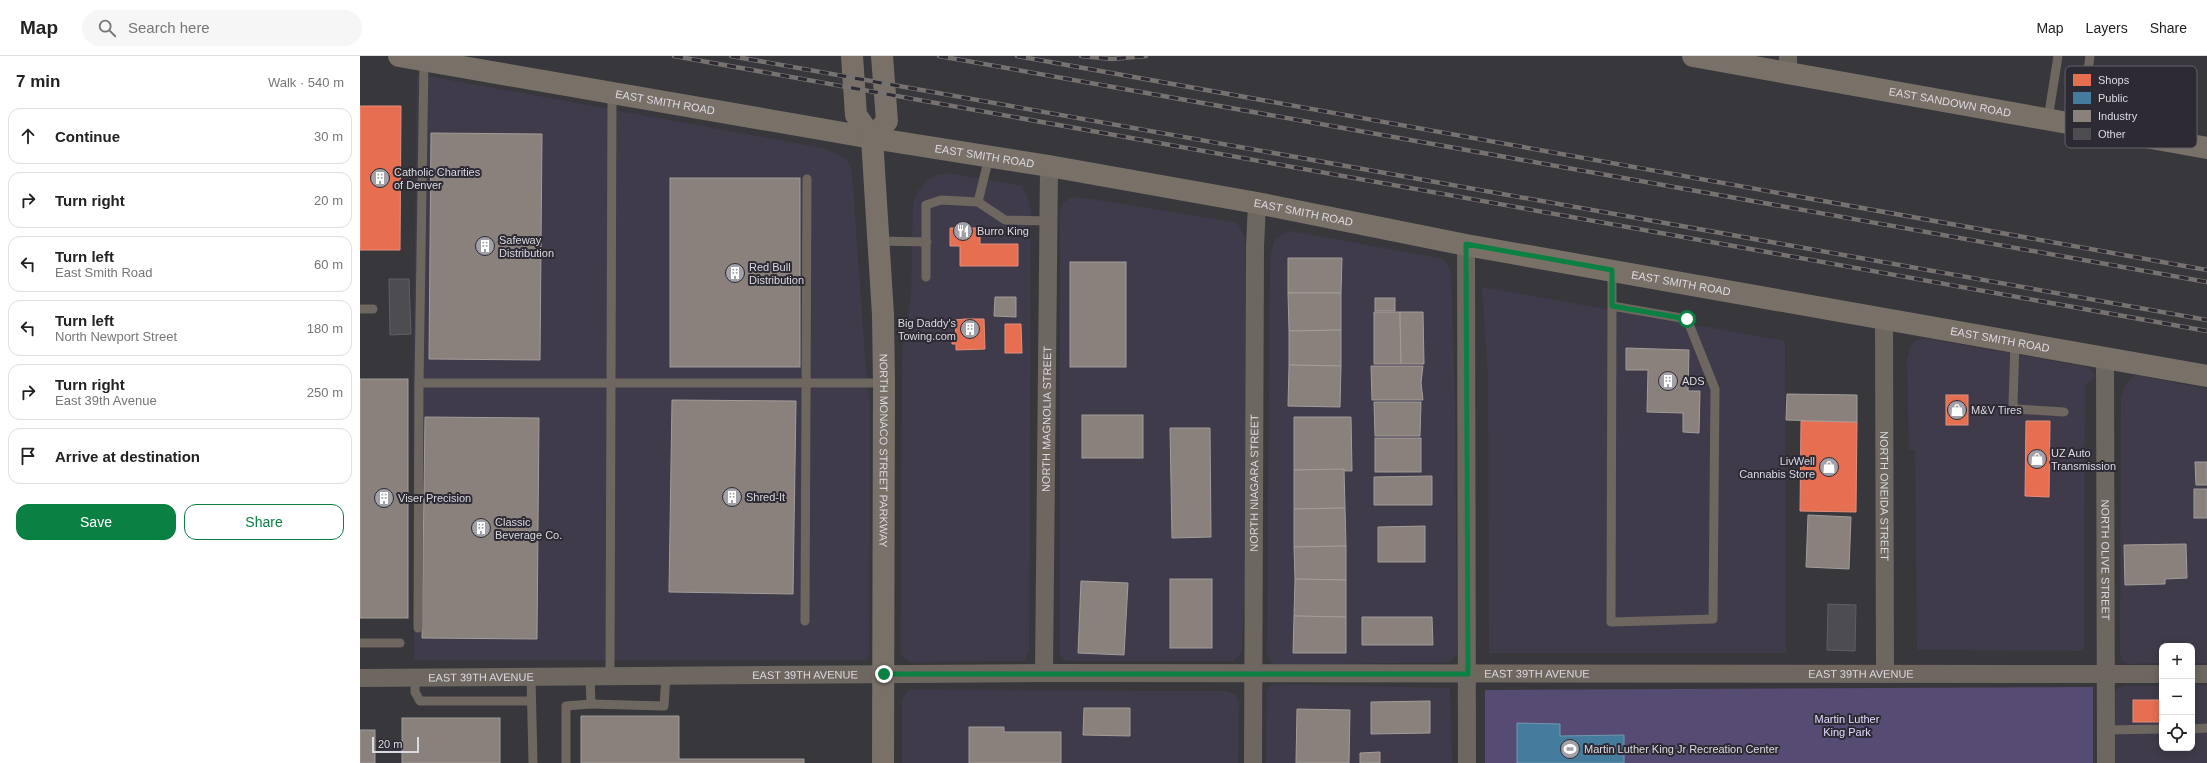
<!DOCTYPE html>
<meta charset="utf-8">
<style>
:root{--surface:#fff;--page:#f6f6f6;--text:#222;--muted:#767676;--line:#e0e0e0;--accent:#0b8043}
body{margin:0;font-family:Helvetica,sans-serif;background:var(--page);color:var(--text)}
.controls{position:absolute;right:12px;bottom:12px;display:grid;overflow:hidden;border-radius:8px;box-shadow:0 2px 10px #0003}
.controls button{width:36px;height:36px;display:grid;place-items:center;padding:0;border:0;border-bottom:1px solid var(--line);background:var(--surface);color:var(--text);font:20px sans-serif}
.scale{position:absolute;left:12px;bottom:10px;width:47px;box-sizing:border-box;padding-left:4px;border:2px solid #dbdae0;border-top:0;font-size:11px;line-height:14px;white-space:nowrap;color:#dbdae0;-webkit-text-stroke:3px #2d2a34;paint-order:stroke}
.stop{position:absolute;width:12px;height:12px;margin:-9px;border:3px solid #0b8043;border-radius:50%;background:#fff}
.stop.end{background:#0b8043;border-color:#fff;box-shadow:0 1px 4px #0008}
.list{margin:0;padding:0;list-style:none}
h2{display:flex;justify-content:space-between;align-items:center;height:52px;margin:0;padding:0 16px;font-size:17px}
h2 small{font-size:13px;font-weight:400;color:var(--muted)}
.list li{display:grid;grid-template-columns:26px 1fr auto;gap:12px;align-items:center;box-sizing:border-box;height:56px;margin:0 8px 8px;padding:0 8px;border:1px solid var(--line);border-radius:12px}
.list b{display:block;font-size:15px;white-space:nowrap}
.list p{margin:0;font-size:13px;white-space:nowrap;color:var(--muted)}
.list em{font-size:13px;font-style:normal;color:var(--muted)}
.actions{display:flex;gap:8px;padding:12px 16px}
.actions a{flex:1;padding:9px 0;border:1px solid var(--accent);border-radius:12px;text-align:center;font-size:14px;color:var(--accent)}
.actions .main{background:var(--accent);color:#fff}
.icon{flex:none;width:22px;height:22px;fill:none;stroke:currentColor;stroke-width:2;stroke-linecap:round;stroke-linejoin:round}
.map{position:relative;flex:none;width:1847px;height:707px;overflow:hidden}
header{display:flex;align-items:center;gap:24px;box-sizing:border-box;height:56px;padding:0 20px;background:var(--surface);border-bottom:1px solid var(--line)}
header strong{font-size:19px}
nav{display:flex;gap:22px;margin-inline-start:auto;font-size:14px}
.search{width:280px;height:36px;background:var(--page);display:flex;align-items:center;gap:10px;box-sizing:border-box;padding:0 14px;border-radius:22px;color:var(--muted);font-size:15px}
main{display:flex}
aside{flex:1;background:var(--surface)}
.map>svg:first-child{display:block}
</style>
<header>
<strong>Map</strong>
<div class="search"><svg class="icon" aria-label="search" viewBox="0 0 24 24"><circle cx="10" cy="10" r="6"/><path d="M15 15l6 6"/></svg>Search here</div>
<nav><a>Map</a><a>Layers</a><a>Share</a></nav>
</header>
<main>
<aside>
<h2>7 min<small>Walk · 540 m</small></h2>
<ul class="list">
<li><svg class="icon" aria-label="ahead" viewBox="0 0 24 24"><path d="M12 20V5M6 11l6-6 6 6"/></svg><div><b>Continue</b></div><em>30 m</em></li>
<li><svg class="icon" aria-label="right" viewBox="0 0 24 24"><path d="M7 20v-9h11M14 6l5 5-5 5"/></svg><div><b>Turn right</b></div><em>20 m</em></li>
<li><svg class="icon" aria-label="left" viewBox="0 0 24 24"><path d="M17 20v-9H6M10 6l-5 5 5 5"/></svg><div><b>Turn left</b><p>East Smith Road</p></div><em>60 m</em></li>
<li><svg class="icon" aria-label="left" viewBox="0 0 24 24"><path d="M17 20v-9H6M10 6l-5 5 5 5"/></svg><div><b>Turn left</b><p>North Newport Street</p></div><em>180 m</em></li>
<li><svg class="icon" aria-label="right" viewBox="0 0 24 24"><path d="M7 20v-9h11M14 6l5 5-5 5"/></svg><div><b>Turn right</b><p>East 39th Avenue</p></div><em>250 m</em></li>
<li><svg class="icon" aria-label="arrive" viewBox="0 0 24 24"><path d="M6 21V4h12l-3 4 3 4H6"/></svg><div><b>Arrive at destination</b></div></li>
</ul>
<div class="actions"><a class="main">Save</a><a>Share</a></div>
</aside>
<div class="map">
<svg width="1847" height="707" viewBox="0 0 1847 707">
<rect width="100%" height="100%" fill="#38373c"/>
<g fill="#3f3b4a">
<path d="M57,18L463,92L485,102L490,109L492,117L506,314L510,350L509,591V600L506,604H54L53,347Z"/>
<path d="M588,117L662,130L668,143L671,155L669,594L665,604L663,605L550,606L541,599L542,295L551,240L553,148L558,135L569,123L577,119Z"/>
<path d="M719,141L874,166L879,170L885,181V524L882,593L880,599L873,605H708L704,604L700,598V155L703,147L710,142Z"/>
<path d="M931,175L1078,202L1084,204L1091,215L1095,346L1097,598L1090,606L920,609L914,608L909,604L907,598L910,201L915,183L924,177Z"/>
<path d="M1122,231L1425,285L1426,597H1129L1128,322Z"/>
<path d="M1564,282L1722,310L1729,312L1736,320L1725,329L1724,595L1557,594L1555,394H1549L1547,304L1551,290L1557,284Z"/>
<path d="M1775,319L1847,333V607H1832V590H1802V607L1768,608L1762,605L1760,598L1761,343L1765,329Z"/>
<path d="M915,628L1090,632L1092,707H906L907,635L910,630Z"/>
<path d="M1832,629H1847V707H1754V637L1758,632L1766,630H1802V692H1832Z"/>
<path d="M549,634L868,635L876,639L879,648L878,707H542V643Z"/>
</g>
<path fill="#564b72" d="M1733,631V707H1125V634Z"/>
<g fill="#e76f51" stroke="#e38f7c">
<path d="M0,50H41L40,194H0Z"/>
<path d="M590,172H620V188H658V210H600V190H590Z"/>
<path d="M605,263H624L625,293L596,294V288H592V282H596L595,264Z"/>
<path d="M645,268H661L662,297H645Z"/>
<rect x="1586" y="339" width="22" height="30"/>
<path d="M1441,365L1497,366L1496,456L1440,455Z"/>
<path d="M1666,365H1690L1689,441L1665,440Z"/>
<rect x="1773" y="644" width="29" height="22"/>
</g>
<path fill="#457b9d" stroke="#7298b1" d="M1157,667L1200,668V680L1264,679V707H1157Z"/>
<g fill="#8a817c" stroke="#a29c9a">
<path d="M71,77L182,78L180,304L69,303Z"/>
<rect x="310" y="122" width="130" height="189"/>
<path d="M928,202H982L981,237H928Z"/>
<rect x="710" y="206" width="56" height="105"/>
<path d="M928,237H981V274L929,275Z"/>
<path d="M635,241H656V261L634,260Z"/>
<rect x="1015" y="242" width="20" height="13"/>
<path d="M1014,256H1040L1041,308H1014Z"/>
<path d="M1040,256H1063L1064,308H1041Z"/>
<path d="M981,274V310L929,309V275Z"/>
<path d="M1266,292L1329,294L1328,335H1340L1339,377L1323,376V357L1287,356L1288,314H1266Z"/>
<path d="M929,309L981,310L980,351L928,350Z"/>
<path d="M1011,310H1063L1061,327L1063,344H1012Z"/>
<rect x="0" y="323" width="48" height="239"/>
<path d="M1427,338L1497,339V366L1426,364Z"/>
<path d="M312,344L436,345L433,538L309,536Z"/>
<path d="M1014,346H1061L1060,380H1015Z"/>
<rect x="722" y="359" width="61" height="43"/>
<path d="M65,361L179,362L177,583L62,582Z"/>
<path d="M934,361H991L992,415L934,414Z"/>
<path d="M810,372H850L851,481L812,482Z"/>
<rect x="1015" y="382" width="46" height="34"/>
<path d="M1835,406H1847V429H1836Z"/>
<path d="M984,413L985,452L934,453V414Z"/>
<path d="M1072,420V449H1014V421Z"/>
<rect x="1834" y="433" width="13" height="29"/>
<path d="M985,452L986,490L934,491V453Z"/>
<path d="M1448,459L1491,461L1489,513L1446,511Z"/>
<path d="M1065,470V506H1018V471Z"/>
<path d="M1826,488L1827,522L1805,523V528L1765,529L1764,489Z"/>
<path d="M986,490V524L935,523L934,491Z"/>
<rect x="810" y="523" width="42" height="69"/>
<path d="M935,523L986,524V561L934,560Z"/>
<path d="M721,525L768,527L764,599L718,597Z"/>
<path d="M934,560L986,561V597H933Z"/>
<path d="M1002,561H1072L1073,589H1002Z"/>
<path d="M1070,645V677L1011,678V646Z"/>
<path d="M724,652H770V680L723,679Z"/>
<path d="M937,653L990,654L989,707H936Z"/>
<path d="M221,660H319V703H444V707H221Z"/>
<rect x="42" y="662" width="98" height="45"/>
<path d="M609,671H644V676H701V707H609Z"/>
<rect x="0" y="674" width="15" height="33"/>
<path d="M1020,696V707H1000V697Z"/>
</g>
<g fill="#4d4c50" stroke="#5f5e63">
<path d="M29,223H49L51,278L30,279Z"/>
<path d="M1468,548L1496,549L1495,595L1467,594Z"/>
</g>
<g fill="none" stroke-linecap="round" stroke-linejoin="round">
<g stroke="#6d6760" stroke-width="9">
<path d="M1688,63L1698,0"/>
<path d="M1720,69L1730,0"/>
<path d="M618,146L629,101"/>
<path d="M519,185L567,186"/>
<path d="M566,221V149L581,144L618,146L645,164L688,165"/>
<path d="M1252,250L1327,263L1355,333L1353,563L1251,566L1252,250V214"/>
<path d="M0,253H13"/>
<path d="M1655,286L1653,348L1656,353L1704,356"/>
<path d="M59,327L64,4"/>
<path d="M445,565L447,123"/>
<path d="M58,572L59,327H524"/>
<path d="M0,587H40"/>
<path d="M250,619L252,37"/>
<path d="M55,621V636L60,645H171"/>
<path d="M171,621L173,707"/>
<path d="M231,648L304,650L306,619"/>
<path d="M1832,673L1847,672"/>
<path d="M1746,674L1802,673"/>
<path d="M206,707V650L231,648L230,620"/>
</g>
<g stroke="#6d6760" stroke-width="18">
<path d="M1428,0V17"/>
<path d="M1106,189L1107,707"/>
<path id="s1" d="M1524,263L1525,618"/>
<path id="s2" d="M1745,302L1746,707"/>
<path id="s3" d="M684,617L689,110"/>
<path d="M1832,618H1847"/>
<path id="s4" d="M0,622L684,617L1802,618"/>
<path id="s5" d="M893,707L895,191L897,147"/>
</g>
<g stroke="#797168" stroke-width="22">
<path id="s6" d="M39,0L512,82L689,110L897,147L1106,189L1847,320"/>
<path d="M492,0L496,59L512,82"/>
<path id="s7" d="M1333,0L1847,92"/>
<path id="s8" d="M512,82L523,259L524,327L523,707"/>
<path d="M512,82L527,65L522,0"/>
</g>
<g stroke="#76726f" stroke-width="4.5">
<g id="rail">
<path d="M314,0L1847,275"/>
<path d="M371,0L1847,264"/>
<path d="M579,0L1847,226"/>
<path d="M657,0L1847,214"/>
<path d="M721,0L752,3L786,0"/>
</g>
</g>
<use href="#rail" stroke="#2d2a34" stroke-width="3" stroke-dasharray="9" stroke-linecap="butt"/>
</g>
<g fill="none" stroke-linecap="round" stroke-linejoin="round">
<path stroke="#0b8043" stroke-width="5" d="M524,618H1108L1106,188L1252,214V250L1327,263"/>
</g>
<defs>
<g id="building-disc" transform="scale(1)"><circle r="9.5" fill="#a2a1a7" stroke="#2d2a34"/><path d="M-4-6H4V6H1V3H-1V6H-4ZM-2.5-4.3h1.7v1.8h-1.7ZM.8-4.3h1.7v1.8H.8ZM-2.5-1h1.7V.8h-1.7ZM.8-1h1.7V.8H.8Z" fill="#fff"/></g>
<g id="restaurant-disc" transform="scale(1)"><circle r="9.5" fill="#a2a1a7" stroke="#2d2a34"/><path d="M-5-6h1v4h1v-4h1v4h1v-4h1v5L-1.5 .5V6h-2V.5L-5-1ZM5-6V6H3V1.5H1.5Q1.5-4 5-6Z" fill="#fff"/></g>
<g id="shop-disc" transform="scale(1)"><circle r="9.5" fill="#a2a1a7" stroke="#2d2a34"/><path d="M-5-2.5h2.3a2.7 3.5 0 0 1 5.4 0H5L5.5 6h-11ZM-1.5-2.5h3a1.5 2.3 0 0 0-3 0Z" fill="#fff"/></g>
<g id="stadium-disc" transform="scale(1)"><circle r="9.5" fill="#a2a1a7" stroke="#2d2a34"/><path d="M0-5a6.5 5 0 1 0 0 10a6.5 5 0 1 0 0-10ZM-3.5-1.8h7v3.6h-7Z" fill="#fff"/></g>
</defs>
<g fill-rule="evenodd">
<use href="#building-disc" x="20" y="122"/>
<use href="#restaurant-disc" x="603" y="175"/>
<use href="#building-disc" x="125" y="190"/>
<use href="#building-disc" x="375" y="217"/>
<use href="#building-disc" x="610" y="273"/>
<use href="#building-disc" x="1308" y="325"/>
<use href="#shop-disc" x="1597" y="354"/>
<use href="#shop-disc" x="1677" y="403"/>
<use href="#shop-disc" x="1469" y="411"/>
<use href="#building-disc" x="372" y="441"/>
<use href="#building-disc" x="24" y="442"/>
<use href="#building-disc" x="121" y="472"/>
<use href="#stadium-disc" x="1210" y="693"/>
</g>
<g text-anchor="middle" stroke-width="4" stroke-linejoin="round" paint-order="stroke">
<g font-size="11" fill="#dbdae0" stroke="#2d2a34">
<text dy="4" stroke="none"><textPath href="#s6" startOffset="270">EAST SMITH ROAD</textPath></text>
<text dy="4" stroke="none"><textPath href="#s7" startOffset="261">EAST SANDOWN ROAD</textPath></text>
<text dy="4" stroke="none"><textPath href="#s6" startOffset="594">EAST SMITH ROAD</textPath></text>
<text dy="4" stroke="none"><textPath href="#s6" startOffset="918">EAST SMITH ROAD</textPath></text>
<text dy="4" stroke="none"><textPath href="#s6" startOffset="1302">EAST SMITH ROAD</textPath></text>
<text dy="4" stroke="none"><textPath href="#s6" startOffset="1626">EAST SMITH ROAD</textPath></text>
<text dy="4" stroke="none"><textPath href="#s3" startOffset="254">NORTH MAGNOLIA STREET</textPath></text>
<text dy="4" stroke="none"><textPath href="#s8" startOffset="313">NORTH MONACO STREET PARKWAY</textPath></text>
<text dy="4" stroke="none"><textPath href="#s5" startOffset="280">NORTH NIAGARA STREET</textPath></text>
<text dy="4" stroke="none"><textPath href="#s1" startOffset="177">NORTH ONEIDA STREET</textPath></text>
<text dy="4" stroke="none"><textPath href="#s2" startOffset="202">NORTH OLIVE STREET</textPath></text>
<text dy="4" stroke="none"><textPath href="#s4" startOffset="445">EAST 39TH AVENUE</textPath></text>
<text dy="4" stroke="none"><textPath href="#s4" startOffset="1177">EAST 39TH AVENUE</textPath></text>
<text dy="4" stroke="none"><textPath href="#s4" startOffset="1501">EAST 39TH AVENUE</textPath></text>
<text dy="4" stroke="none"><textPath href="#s4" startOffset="121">EAST 39TH AVENUE</textPath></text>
</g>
<g font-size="11" fill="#dbdae0" stroke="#2d2a34" text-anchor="start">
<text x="34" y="120">Catholic Charities<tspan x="34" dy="13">of Denver</tspan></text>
<text x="617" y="179">Burro King</text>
<text x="139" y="188">Safeway<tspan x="139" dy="13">Distribution</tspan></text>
<text x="389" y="215">Red Bull<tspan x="389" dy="13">Distribution</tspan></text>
<text x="596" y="271" text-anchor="end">Big Daddy's<tspan x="596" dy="13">Towing.com</tspan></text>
<text x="1322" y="329">ADS</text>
<text x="1611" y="358">M&amp;V Tires</text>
<text x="1691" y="401">UZ Auto<tspan x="1691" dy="13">Transmission</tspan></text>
<text x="1455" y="409" text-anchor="end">LivWell<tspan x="1455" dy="13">Cannabis Store</tspan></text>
<text x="386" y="445">Shred-It</text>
<text x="38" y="446">Viser Precision</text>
<text x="135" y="470">Classic<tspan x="135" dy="13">Beverage Co.</tspan></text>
<text x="1224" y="697">Martin Luther King Jr Recreation Center</text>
</g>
<g font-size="11" fill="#e2d9ff" stroke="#2d2a34">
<text x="1487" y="667">Martin Luther<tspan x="1487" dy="13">King Park</tspan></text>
</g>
</g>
<rect x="1705" y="10" width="132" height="82" rx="6" fill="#2d2a34" stroke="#615f68" stroke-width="1"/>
<rect x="1713" y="18" width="18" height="12" fill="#e76f51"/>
<rect x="1713" y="36" width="18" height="12" fill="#457b9d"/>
<rect x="1713" y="54" width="18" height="12" fill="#8a817c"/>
<rect x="1713" y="72" width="18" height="12" fill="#4d4c50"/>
<g font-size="11" fill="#dbdae0">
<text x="1738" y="28">Shops</text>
<text x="1738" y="46">Public</text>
<text x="1738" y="64">Industry</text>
<text x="1738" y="82">Other</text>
</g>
</svg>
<div class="controls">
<button>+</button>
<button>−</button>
<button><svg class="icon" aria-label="locate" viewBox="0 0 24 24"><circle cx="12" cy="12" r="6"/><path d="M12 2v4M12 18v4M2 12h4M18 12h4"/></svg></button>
</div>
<div class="scale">20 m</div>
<div class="stop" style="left:1327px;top:263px"></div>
<div class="stop end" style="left:524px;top:618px"></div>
</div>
</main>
